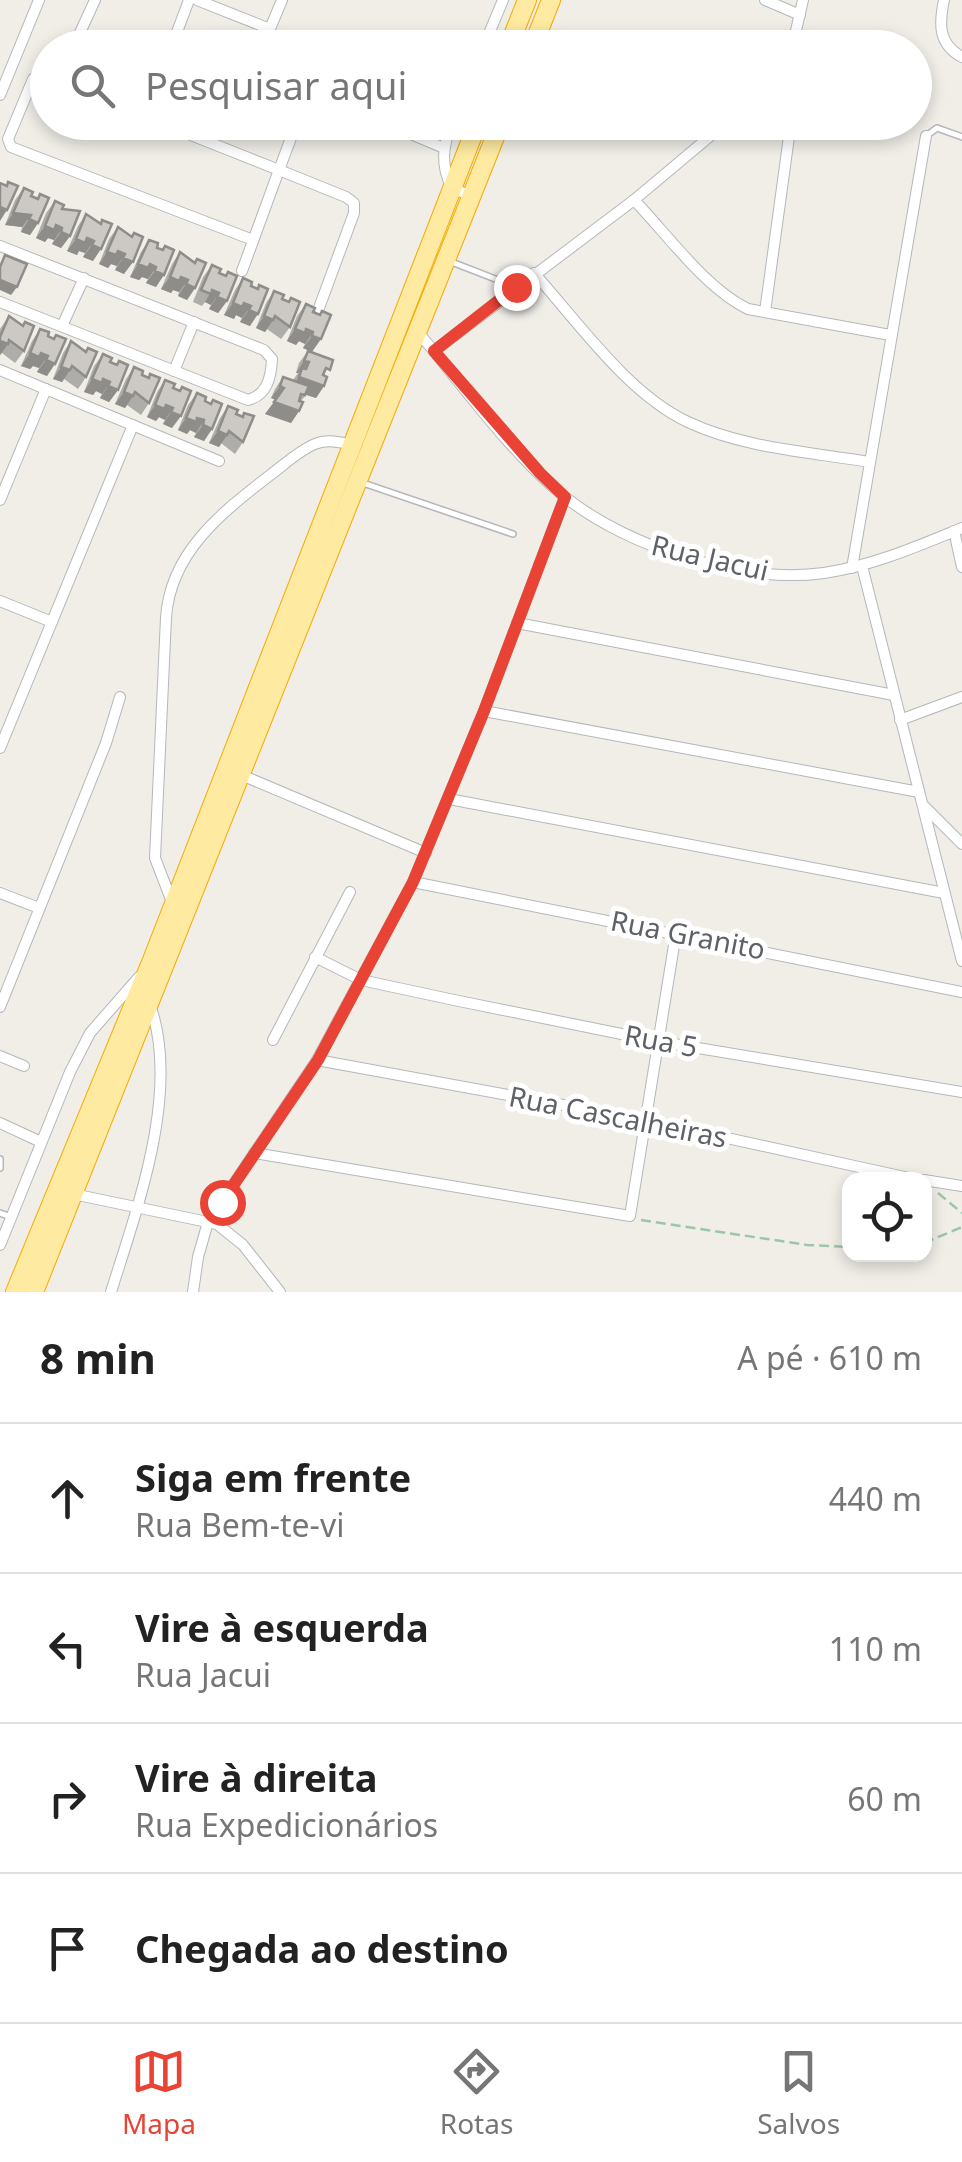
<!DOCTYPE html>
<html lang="pt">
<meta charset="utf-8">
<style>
:root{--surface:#fff;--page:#f2f2f2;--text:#222;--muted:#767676;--line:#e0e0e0;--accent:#e94335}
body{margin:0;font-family:"Noto Sans",sans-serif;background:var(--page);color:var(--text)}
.controls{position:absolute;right:30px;bottom:30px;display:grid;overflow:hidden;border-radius:20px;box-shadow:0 5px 15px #0003}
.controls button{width:90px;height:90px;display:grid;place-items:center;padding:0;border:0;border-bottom:2px solid var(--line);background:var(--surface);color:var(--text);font:50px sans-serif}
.stop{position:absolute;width:30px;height:30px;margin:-22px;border:8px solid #e94335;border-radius:50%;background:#fff}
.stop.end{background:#e94335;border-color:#fff;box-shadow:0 2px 10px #0008}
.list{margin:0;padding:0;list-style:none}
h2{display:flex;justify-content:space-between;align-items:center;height:130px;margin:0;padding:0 40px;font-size:42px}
h2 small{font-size:32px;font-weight:400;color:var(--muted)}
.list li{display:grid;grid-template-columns:65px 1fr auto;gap:30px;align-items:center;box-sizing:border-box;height:150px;padding:0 40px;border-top:2px solid var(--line)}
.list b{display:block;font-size:38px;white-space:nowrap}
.list p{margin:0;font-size:32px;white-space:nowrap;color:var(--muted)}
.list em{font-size:32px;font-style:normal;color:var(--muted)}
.icon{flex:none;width:55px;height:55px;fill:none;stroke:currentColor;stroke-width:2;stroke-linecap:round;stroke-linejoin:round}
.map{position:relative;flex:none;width:962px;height:1292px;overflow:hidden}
.search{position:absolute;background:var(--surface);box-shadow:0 5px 15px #0003;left:30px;right:30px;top:30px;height:110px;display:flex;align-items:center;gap:25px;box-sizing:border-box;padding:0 35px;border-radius:55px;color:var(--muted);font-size:38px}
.sheet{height:730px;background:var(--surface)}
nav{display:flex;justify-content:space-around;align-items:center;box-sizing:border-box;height:140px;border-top:2px solid var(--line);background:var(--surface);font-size:28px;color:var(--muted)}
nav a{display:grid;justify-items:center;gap:5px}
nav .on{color:var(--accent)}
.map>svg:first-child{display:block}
</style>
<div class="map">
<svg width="962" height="1292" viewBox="0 0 962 1292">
<rect width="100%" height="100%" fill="#f0eee7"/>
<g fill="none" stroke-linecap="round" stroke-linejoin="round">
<g stroke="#b4b7bb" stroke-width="8">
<g id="service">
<path d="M926,136L937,128L962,137"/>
<path d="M449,261L516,287"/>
<path d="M360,482L513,534"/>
<path d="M0,1159V1168"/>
<path d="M0,1213L11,1217"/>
</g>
</g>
<g stroke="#b4b7bb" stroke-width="12">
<g id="minor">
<path d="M197,0L270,29"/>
<path d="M765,0L800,15"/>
<path d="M944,0C939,24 938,44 962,57"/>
<path d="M78,37L95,0"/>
<path d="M171,48L189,0"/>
<path d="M262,48L282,0"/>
<path d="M483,48L503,0"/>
<path d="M792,48L803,0"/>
<path d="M48,80L37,76L33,79L8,139L11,147L253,240"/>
<path d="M0,95L39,0"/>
<path d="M158,122L279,170L297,122"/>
<path d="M382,122L444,148"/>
<path d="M452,122C443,146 440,165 452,188L471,196"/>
<path d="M705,122L720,130"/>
<path d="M634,200C667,234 706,289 748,309L890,335"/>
<path d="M0,246L264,350L272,359C271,378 267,395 248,400L0,302"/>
<path d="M242,271L279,170L346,197L354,203V213L319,308"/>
<path d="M534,273C578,322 628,394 688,422C743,448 810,452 869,462"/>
<path d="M765,312L791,122"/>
<path d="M62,326L84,278"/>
<path d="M418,332C461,383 514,457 565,497C629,548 743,584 824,573C872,566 918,546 962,528"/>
<path d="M434,351L634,200L727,122"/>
<path d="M0,370L219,461"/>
<path d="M174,371L194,322"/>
<path d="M0,500L46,389"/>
<path d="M954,531L962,567"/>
<path d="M862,566L962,961"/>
<path d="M852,568L926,136"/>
<path d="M0,601L52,622"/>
<path d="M517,623L894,695"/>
<path d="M484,711L919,792"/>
<path d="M900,720L962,697"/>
<path d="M0,748L133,425"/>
<path d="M239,774L426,853"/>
<path d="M449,799L944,893"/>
<path d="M924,806L962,844"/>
<path d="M413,882L962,992"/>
<path d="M0,893L39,908"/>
<path d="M172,902L155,858L166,618C170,553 221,513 269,476C284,465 298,451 315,444C327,439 340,442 353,445"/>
<path d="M315,957L361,980L454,1000L656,1041L962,1092"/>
<path d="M0,1007L106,743L120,697"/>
<path d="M273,1040L350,892"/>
<path d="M0,1056L24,1066"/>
<path d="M317,1060L645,1120L918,1180"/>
<path d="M0,1123L41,1142"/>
<path d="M254,1153L630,1216L676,933"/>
<path d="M924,1180L962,1186"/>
<path d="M73,1194L217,1224L243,1245L280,1292"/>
<path d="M0,1245L70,1072L90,1033L139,977"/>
<path d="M111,1292C137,1208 182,1089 149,1002"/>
<path d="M193,1292L198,1257L208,1222L317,1060L413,882L484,711L565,497"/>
</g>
</g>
<g stroke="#f6aa01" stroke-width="20">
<g id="trunk">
<path d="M508,48L527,0"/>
<path d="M532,48L551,0"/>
<path d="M15,1292L152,960L478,122"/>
<path d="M34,1292L501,122"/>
</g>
</g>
<g stroke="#9bc6a8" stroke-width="2.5" stroke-dasharray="10 5" stroke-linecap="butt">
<path d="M938,1193L962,1213"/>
<path d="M641,1220L807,1245L850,1247"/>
<path d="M924,1243L962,1227"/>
</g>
<use href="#service" stroke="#fff" stroke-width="5"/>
<use href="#minor" stroke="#fff" stroke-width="10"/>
<use href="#trunk" stroke="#feeaa0" stroke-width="18"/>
</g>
<g fill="#afada9">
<path d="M24,188L31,196L37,198L40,194L38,223L30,235L21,232L22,227L5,225L15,200Z"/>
<path d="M55,201L62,209L70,236L61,248L52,244L54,240L48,238L45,242L36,238L46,213Z"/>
<path d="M86,214L100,224L102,220L93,261L83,257L85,253L79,251L77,255L67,251L78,226Z"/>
<path d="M118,227L131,237L134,233L124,274L115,270L117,266L111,264L108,268L99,264L109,239Z"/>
<path d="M149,240L157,248L163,250L165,246L156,287L146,283L148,279L142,277L139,280L130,277L141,252Z"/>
<path d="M180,252L194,263L197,259L195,288L187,300L178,296L179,292L173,290L171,293L161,289L172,264Z"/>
<path d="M212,265L219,273L225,276L228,272L227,301L218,313L209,309L211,305L205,302L202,306L193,302L203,277Z"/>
<path d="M243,278L251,286L257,289L259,285L250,326L240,322L242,318L236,315L234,319L224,315L235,290Z"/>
<path d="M274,291L282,299L288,302L291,298L290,327L281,339L267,329L265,332L256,328L266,303Z"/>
<path d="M306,304L313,312L319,314L322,311L312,352L303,348L305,344L299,341L296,345L287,341L297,316Z"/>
<path d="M9,316L22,326L25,322L24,351L15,363L2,353L0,355V329Z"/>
<path d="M40,329L48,336L54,339L56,335L47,376L37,372L39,368L33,366L30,369L21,366L32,341Z"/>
<path d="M71,341L85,352L88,348L86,377L78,389L64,379L62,382L53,379L63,353Z"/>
<path d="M308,351L326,376L324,386L316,398L306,395L301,401L299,411L291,423L265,414L276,400L271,398L275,389L283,377L293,380L298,373H296L299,363Z"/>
<path d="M103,354L110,362L116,365L119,361L118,390L109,402L100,398L102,394L96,391L93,395L84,392L94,366Z"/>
<path d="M134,367L142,375L148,378L150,374L149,403L141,415L127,405L125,408L115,404L126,379Z"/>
<path d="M165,380L173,388L179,391L182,387L172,428L163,424L165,420L159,417L156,421L147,417L157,392Z"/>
<path d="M197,393L205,401L210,403L213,400L212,429L204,441L194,437L196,433L190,430L187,434L178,430L188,405Z"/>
<path d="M228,406L236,414L242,416L244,413L243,442L235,454L221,443L219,447L209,443L220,418Z"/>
</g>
<g fill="#8f8d89">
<path d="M0,207L7,210L0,221Z"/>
<path d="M13,213L31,215L22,227L5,225Z"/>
<path d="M29,219L38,223L30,235L21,232Z"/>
<path d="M56,225L62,228L54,240L48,238L45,242L36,238L45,226Z"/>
<path d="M61,232L70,236L61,248L52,244Z"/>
<path d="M87,238L94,241L85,253L79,251L77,255L67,251L76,239Z"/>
<path d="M92,245L101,249L93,261L83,257Z"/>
<path d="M118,251L125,254L117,266L111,264L108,268L99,264L107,252Z"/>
<path d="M123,258L133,262L124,274L115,270Z"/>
<path d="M138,264H150L156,267L148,279L142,277L139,280L130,277Z"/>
<path d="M155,271L164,275L156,287L146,283Z"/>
<path d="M170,277H181L188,280L179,292L173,290L171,293L161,289Z"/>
<path d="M0,280L17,287L11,295L0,290Z"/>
<path d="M186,284L195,288L187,300L178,296Z"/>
<path d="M212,290L219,293L211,305L205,302Z"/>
<path d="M217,297L227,301L218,313L209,309Z"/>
<path d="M233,303H244L251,306L242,318L236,315L234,319L224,315Z"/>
<path d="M249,310L258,314L250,326L240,322Z"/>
<path d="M264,316L273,320L265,332L256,328Z"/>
<path d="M295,329H306L313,332L305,344L299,341L296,345L287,341Z"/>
<path d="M312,336L321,339L312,352L303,348Z"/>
<path d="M0,341L8,344L0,355Z"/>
<path d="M30,353H41L48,356L39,368L33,366L30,369L21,366Z"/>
<path d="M46,360L55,364L47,376L37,372Z"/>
<path d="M304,361L309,362L300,374L302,368L298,373H296Z"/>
<path d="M61,367L70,370L62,382L53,379Z"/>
<path d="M299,377L324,386L316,398L290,389Z"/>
<path d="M92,379H103L110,382L102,394L96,391L93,395L84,392Z"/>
<path d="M108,386L118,390L109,402L100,398Z"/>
<path d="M280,386L284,388L276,400L271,398Z"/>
<path d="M124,392L133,396L125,408L115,404Z"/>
<path d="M274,402L299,411L291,423L265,414Z"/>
<path d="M155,405H166L173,408L165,420L159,417L156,421L147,417Z"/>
<path d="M171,412L181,416L172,428L163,424Z"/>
<path d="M186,418H197L204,420L196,433L190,430L187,434L178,430Z"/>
<path d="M203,425L212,429L204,441L194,437Z"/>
<path d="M218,431L227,435L219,447L209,443Z"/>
</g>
<g fill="#ccc9c4" stroke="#8f8d89" stroke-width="2.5">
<path d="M8,182L18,186L7,210L0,207V183L7,186Z"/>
<path d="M24,188L33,192L31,196L38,199L40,194L49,198L38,223L29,219L31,215L13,213Z"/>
<path d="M55,201L64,205L62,209L80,211L70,236L61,232L62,228L56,225L54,230L45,226Z"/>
<path d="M86,214L101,224L102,220L112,224L101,249L92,245L94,241L87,238L85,243L76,239Z"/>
<path d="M118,227L132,237L134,233L143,237L133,262L123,258L125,254L118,251L116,255L107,252Z"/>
<path d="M149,240L158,243L157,248L163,250L165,246L174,250L164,275L155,271L156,267L150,264L148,268L138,264Z"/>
<path d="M180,252L195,263L197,259L206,263L195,288L186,284L188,280L181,277L179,281L170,277Z"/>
<path d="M5,255L27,264L17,287L0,280V267Z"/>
<path d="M212,265L221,269L219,273L226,276L228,272L237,276L227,301L217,297L219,293L212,290L211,294L201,290Z"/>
<path d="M243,278L252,282L251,286L258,289L259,285L268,289L258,314L249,310L251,306L244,303L242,307L233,303Z"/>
<path d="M274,291L284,295L282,299L289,302L291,298L300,302L290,327L275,316L273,320L264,316Z"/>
<path d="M306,304L315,308L313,312L320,315L322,311L331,315L321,339L312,336L313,332L306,329L305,333L295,329Z"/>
<path d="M9,316L23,326L25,322L34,326L24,351L9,340L8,344L0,341V337Z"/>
<path d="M40,329L49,332L48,336L54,339L56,335L66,339L55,364L46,360L48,356L41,353L39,357L30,353Z"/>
<path d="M71,341L86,352L88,348L97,352L86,377L72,366L70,370L61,367Z"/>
<path d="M308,351L333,360L330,370L326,368L323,375L327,377L324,386L299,377L302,368L306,369L309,362L304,361Z"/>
<path d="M103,354L112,358L110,362L117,365L119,361L128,365L118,390L108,386L110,382L103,379L102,383L92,379Z"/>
<path d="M134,367L143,371L142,375L149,378L150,374L160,378L149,403L135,392L133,396L124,392Z"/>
<path d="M283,377L309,386L305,395L301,394L299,401L303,402L299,411L274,402L284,388L280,386Z"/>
<path d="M165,380L175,384L173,388L180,391L182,387L191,391L181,416L171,412L173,408L166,405L164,409L155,405Z"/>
<path d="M197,393L206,397L205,401L211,404L213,400L222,404L212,429L203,425L204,420L197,418L196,422L186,418Z"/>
<path d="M228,406L238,410L236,414L243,417L244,413L254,416L243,442L229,431L227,435L218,431Z"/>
</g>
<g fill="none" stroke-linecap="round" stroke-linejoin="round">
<path stroke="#e94335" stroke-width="12" d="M222,1202L318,1060L413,882L484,711L565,497L540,473L434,351L516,287"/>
</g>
<g text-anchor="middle" stroke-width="10" stroke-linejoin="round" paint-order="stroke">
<g font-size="28" fill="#5e6267" stroke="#fff">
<text transform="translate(710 558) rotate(13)" y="10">Rua Jacui</text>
<text transform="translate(688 935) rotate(11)" y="10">Rua Granito</text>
<text transform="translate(661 1041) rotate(10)" y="10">Rua 5</text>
<text transform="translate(618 1117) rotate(11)" y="10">Rua Cascalheiras</text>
</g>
</g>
</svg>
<div class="controls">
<button><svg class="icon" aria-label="locate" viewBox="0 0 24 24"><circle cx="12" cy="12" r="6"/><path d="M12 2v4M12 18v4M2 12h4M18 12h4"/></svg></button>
</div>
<div class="stop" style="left:222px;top:1202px"></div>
<div class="stop end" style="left:516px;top:287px"></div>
<div class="search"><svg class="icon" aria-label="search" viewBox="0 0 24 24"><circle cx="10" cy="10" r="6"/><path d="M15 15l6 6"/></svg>Pesquisar aqui</div>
</div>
<section class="sheet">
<h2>8 min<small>A pé · 610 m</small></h2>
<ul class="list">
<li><svg class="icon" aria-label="ahead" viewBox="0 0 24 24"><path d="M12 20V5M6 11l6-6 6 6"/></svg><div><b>Siga em frente</b><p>Rua Bem-te-vi</p></div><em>440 m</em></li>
<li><svg class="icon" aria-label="left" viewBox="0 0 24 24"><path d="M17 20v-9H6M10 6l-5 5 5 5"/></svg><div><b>Vire à esquerda</b><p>Rua Jacui</p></div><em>110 m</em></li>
<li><svg class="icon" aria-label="right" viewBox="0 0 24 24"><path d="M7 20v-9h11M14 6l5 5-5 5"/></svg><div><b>Vire à direita</b><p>Rua Expedicionários</p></div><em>60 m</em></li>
<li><svg class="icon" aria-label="arrive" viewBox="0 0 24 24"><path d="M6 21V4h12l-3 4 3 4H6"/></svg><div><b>Chegada ao destino</b></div></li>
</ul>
</section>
<nav>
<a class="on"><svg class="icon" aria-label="map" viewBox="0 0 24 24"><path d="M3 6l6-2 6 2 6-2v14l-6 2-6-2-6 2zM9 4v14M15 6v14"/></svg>Mapa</a>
<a><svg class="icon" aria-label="directions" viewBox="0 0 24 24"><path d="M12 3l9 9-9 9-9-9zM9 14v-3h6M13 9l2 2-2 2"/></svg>Rotas</a>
<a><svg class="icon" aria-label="saved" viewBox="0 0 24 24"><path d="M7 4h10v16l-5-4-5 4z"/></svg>Salvos</a>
</nav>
